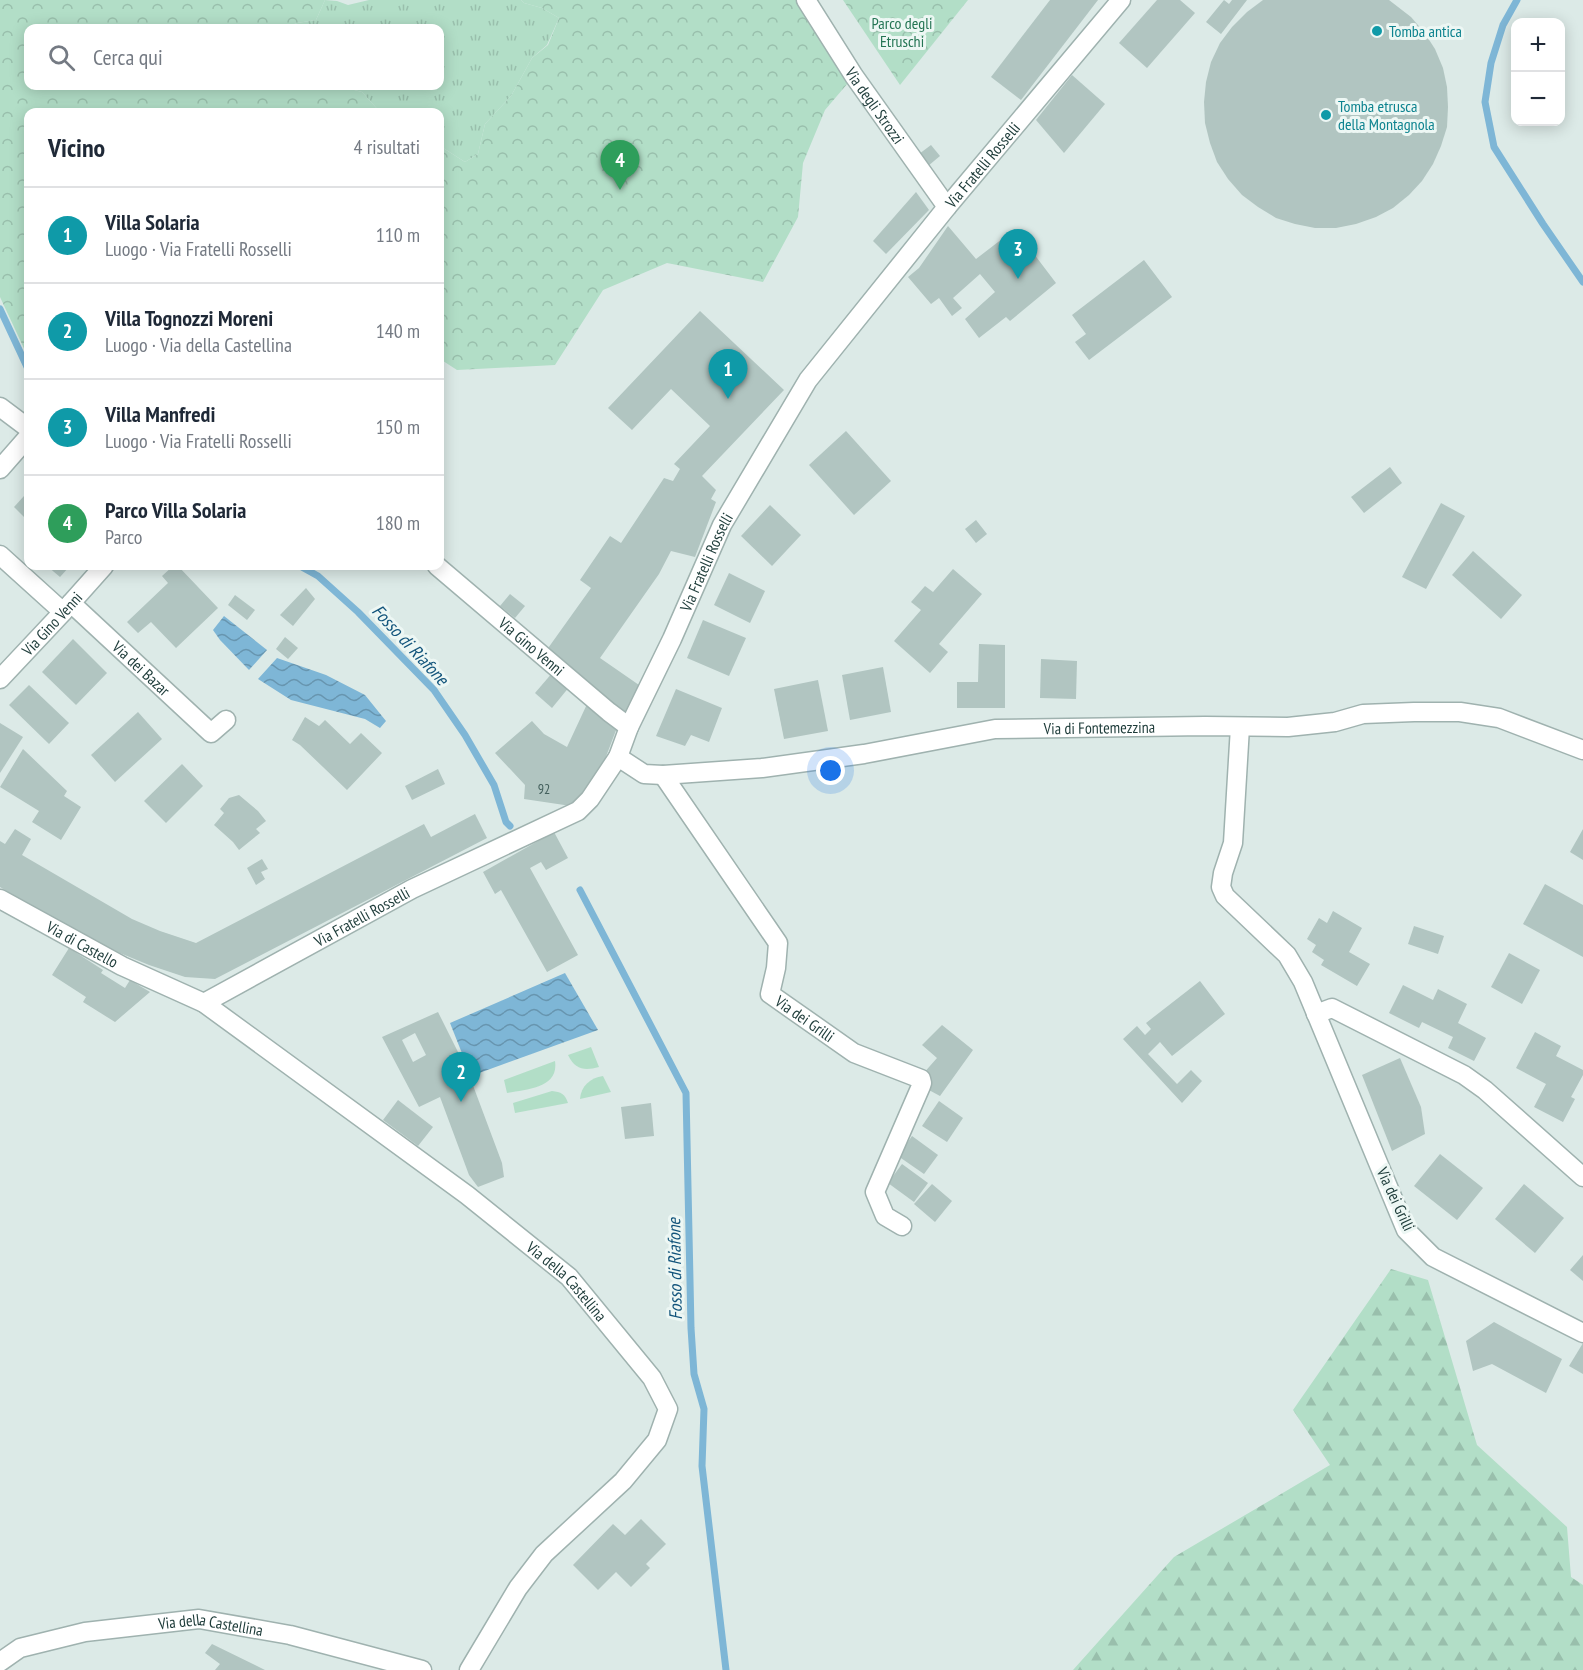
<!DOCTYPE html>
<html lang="it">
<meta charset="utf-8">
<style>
:root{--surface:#fff;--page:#f2f2f3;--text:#1f2937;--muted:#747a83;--line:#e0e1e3;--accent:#845c3e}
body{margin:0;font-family:"PT Sans Narrow",sans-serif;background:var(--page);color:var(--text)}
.controls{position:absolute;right:18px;top:18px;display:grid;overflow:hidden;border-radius:12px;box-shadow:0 3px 15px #0003}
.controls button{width:54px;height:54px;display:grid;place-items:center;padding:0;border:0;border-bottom:2px solid var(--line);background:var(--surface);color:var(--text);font:30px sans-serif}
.you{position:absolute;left:831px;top:771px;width:21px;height:21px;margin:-15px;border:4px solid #fff;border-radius:50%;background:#1a73e8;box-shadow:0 0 0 9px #1a73e833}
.badge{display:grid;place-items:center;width:39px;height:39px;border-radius:50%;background:var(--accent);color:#fff;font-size:20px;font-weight:700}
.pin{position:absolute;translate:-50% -50px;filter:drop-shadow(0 2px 3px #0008)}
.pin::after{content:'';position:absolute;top:32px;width:21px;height:18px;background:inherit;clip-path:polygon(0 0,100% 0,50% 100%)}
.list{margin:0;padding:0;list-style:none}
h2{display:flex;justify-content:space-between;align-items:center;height:78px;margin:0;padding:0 24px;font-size:26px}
h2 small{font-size:20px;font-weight:400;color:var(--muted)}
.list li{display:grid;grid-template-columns:39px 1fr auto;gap:18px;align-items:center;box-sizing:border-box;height:96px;padding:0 24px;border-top:2px solid var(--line)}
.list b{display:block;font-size:22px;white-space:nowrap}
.list p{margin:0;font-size:20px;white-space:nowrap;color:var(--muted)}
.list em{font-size:20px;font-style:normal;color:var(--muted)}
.icon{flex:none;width:33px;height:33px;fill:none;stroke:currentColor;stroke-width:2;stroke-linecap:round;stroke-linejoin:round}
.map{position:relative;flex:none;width:1583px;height:1670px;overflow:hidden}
.search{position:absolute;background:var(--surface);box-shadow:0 3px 15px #0003;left:24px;top:24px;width:420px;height:66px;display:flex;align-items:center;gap:15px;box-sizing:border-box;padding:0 21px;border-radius:12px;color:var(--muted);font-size:22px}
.panel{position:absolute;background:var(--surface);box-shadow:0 3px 15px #0003;left:24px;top:108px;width:420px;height:462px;border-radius:12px}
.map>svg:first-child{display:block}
</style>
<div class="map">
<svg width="1583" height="1670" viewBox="0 0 1583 1670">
<defs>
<pattern id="grass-tufts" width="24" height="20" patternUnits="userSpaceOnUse" patternTransform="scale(1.5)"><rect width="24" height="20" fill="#b2dec7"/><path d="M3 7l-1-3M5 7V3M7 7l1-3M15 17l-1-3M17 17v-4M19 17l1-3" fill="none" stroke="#99bfac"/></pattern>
<pattern id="forest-firs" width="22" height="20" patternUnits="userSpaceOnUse" patternTransform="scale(1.5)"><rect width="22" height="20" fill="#b2dec7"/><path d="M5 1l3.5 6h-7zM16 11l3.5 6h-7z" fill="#99bfac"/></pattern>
<pattern id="park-crowns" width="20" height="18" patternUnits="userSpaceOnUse" patternTransform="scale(1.5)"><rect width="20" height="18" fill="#b2dec7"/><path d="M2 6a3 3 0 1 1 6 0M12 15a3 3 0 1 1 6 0" fill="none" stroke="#99bfac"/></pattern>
<pattern id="water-waves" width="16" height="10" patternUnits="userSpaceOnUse" patternTransform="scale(1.5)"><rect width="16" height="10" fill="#7eb6d6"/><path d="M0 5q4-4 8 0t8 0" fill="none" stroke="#6795af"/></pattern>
</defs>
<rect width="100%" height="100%" fill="#dceae7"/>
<path fill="url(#grass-tufts)" d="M325,0L337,1L348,5L369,0H521L524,3L542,8L559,18L547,45L532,58L511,96L485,124L478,154L465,162L440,146V112H380L362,92L339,86H440V28H284L297,23L316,20Z"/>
<path fill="url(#forest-firs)" d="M1391,1269L1428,1280L1477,1445L1567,1527L1571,1577L1583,1585V1670H1073L1174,1557L1330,1465L1293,1410Z"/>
<g fill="url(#park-crowns)">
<path d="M0,0H325L316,20L297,23L284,28H28V86H339L362,92L380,112H28V357L0,297Z"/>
<path d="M521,0H806L854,76L825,110L803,163L798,217L763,282L667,263L603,290L555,365L457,370L440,359V146L465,162L478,154L485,124L511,96L532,58L548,45L559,18L542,8L524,3Z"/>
<path d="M843,0H968L900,85Z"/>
</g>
<g fill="#b2dec7">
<path d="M591,1047L599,1067C585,1071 575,1070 568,1055Z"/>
<path d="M555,1061C559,1088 527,1089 507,1093L504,1080Z"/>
<path d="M603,1076L611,1092L580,1099C581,1086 590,1078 603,1076Z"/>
<path d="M552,1091C561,1092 565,1094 568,1103L515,1113L513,1103Z"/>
</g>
<g fill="url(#water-waves)">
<path d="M224,616L267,650L249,670L220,640L213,630Z"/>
<path d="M277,658L326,675L365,695L386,721L380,728L365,719L291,700L258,679Z"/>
<path d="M565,973L598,1030L471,1076L450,1023Z"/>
</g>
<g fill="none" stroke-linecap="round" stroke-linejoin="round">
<g stroke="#7eb6d6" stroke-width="7">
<path d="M1517,0L1503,25L1491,63L1485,102L1494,147L1543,224L1583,282"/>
<path d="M0,309L28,369"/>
<path d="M300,566L318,576L358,612L434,690L465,735L494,785L506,822L510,826"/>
<path d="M580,890L686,1093L691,1328L694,1374L704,1409L702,1466L726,1670"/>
</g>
</g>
<g fill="#b1c5c1" fill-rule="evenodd">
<path d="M1050,0H1098L1021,100L991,77Z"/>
<path d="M1157,0H1180L1195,13L1147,68L1119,43Z"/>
<path d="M1224,0L1229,4L1232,0H1247L1221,34L1206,22Z"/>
<path d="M1263,0H1389L1411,17L1424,32L1435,49L1443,68L1447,87L1448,107L1447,127L1441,146L1433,164L1422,181L1409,195L1393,208L1376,217L1356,224L1336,228H1315L1295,224L1276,218L1258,207L1242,195L1228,179L1217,162L1210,143L1205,123L1204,102L1206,82L1211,62L1220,43L1232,27L1247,12Z"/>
<path d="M1072,75L1105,104L1064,153L1036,120Z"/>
<path d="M931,145L940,156L928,166L919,154Z"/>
<path d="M916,192L929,210L886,254L873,241Z"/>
<path d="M948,226L976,259L1015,229L1056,283L1010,321L1006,317L979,338L965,319L995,292L980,274L953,298L962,308L952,316L939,298L931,304L908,277L919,268Z"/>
<path d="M1144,260L1172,297L1089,360L1075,342L1086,334L1072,315Z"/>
<path d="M700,311L784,390L702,476L716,490L711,499L716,502L695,557L671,551L659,574L600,658L639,685L624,719L546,651L591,588L580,580L610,536L621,543L664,478L673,481L680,469L674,464L710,426L671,389L632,430L608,408Z"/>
<path d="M846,431L891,481L854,515L809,465Z"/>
<path d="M1390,467L1402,483L1364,513L1351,497Z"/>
<path d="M24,496L28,500V521L14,507Z"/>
<path d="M1441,503L1465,516L1426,589L1402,577Z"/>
<path d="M770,505L801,535L772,566L741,536Z"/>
<path d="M976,520L987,534L976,543L965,529Z"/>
<path d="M1473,551L1522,595L1501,619L1452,575Z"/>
<path d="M47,566H70L60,577Z"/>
<path d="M173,566H178L218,608L176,648L151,622L138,633L127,622L168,583L162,576Z"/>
<path d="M953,569L982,594L939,644L948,652L930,673L894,641L921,610L911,602L925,586L933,592Z"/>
<path d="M729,573L765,591L750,623L714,605Z"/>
<path d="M306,588L315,599L293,626L280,615Z"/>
<path d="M510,594L525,606L515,618L500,606Z"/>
<path d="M235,595L255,610L247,620L228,605Z"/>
<path d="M703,620L746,638L729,676L687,658Z"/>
<path d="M285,637L298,648L288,659L276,649Z"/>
<path d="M73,639L107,673L76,705L42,672Z"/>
<path d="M979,644L1005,645V708H957V682H978Z"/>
<path d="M1041,659L1077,661L1076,699L1040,698Z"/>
<path d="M883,667L891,712L850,720L842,675Z"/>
<path d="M553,672L570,686L552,708L535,693Z"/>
<path d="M818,680L828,731L784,739L774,689Z"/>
<path d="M29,685L69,723L49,744L9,705Z"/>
<path d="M676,689L722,708L709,742L691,735L685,746L656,736Z"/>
<path d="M588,702L618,725L599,775L571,806L524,799L525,785L495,753L532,721L544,734L567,747Z"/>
<path d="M138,712L162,739L115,782L91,755Z"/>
<path d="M305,717L319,726L325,720L350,744L361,733L382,753L347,790L300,745L292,740Z"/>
<path d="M0,723L23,737L0,773Z"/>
<path d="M23,749L67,791L64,796L81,807L61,840L32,822L39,811L0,787Z"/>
<path d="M182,764L203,786L166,823L144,801Z"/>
<path d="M438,769L445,784L412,800L405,786Z"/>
<path d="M239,795L258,811L266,821L256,829L260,833L239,850L233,842L214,825L224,813L220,809L229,798Z"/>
<path d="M475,814L487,838L215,979L185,977L149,965L115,951L49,917L0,887V841L5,844L15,829L31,839L22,855L132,919L160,931L196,943L424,824L431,837Z"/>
<path d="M1583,829V860L1570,852Z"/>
<path d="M554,832L568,858L546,870L541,862L530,868L578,955L547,972L501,890L495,894L483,872Z"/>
<path d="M262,859L268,869L261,872L265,879L256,885L247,868Z"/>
<path d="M1545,884L1583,905V957L1523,924Z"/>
<path d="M1333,911L1362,928L1349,952L1370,964L1357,986L1321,965L1324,960L1312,952L1316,945L1307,939L1319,918L1327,923Z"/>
<path d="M1414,926L1444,936L1438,954L1408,944Z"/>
<path d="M69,948L103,970L101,973L125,988L130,980L150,992L115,1022L83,1002L86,997L52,975Z"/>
<path d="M1509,953L1540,970L1522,1004L1491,987Z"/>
<path d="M1200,981L1225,1014L1172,1056L1160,1042L1148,1054L1177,1084L1191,1070L1202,1081L1182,1103L1123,1039L1137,1026L1145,1035L1151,1029L1146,1023Z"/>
<path d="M1403,985L1433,1000L1438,989L1467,1004L1458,1023L1486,1038L1474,1061L1448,1048L1453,1037L1422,1022L1419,1028L1389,1013Z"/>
<path d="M438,1012L468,1072L502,1163L504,1177L478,1187L469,1175L440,1097L419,1107L382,1037ZM415,1033L426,1055L413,1062L402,1040Z"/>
<path d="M942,1025L973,1050L940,1096L927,1089L922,1075L937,1058L922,1045Z"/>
<path d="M1535,1032L1561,1046L1556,1056L1583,1070V1075L1571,1097L1575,1099L1563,1122L1534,1107L1546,1084L1516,1068Z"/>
<path d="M1400,1058L1421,1107L1425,1134L1392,1151L1362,1075Z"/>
<path d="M398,1100L433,1127L418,1146L383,1120Z"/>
<path d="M939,1101L963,1118L947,1142L922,1126Z"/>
<path d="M651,1103L654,1136L625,1139L621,1107Z"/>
<path d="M912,1136L938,1155L924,1174L898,1156Z"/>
<path d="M1440,1154L1483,1188L1457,1220L1414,1186Z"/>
<path d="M902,1164L928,1183L914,1202L888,1183Z"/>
<path d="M932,1184L952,1201L935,1222L914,1204Z"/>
<path d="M1524,1184L1564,1218L1535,1253L1495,1219Z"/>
<path d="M1583,1255V1281L1570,1270Z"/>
<path d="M1494,1322L1562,1359L1546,1393L1492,1364L1473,1371L1466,1341Z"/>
<path d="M1583,1343V1374L1569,1366Z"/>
<path d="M641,1519L666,1544L646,1564L650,1568L631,1587L616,1572L598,1590L573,1565L613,1524L625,1535Z"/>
<path d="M212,1644L265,1670H215L220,1664L205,1653Z"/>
</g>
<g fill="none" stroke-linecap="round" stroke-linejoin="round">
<g stroke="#9fb2af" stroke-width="21">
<g id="minor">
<path id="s1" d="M806,0L854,76L947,207"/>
<path d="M0,407L28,428"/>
<path d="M0,469L28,437"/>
<path d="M0,555L63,612"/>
<path id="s2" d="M437,566L609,712L629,727"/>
<path id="s3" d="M71,603L211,733L226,720"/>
<path id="s4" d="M0,679L63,612L104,566"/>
<path d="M1240,727L1233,843L1223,873L1221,887L1225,896L1287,955L1303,982L1406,1230L1433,1257L1583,1333"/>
<path id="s5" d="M618,757L644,774L663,775L762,768L864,754L995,729L1205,726L1288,727L1335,722L1363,714L1414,712H1460L1499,718L1583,750"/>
<path id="s6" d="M663,775L778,943L776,968L770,994L854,1053L921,1079L922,1083L921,1086L875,1192L885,1216L902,1226"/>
<path id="s7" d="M0,899L122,966L204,1003L467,1195L569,1277L652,1378L668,1409L657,1440L623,1481L544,1554L518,1588L469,1670"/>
<path id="s8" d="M204,1003L412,889L578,811L590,799L618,757L629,727L672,639L722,525L808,380L947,207L1121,0"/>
<path d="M1316,1014L1332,1008L1464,1075L1485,1090L1583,1177"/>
<path id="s9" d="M0,1662L20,1648L85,1632L199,1619L290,1635L422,1670"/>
</g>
</g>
<use href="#minor" stroke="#fff" stroke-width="18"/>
</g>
<g fill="#0f9aa8" stroke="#edf7f4" stroke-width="2">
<circle cx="1377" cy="31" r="6"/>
<circle cx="1326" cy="115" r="6"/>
</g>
<g text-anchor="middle" stroke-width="6" stroke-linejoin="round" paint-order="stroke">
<g font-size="14" fill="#425e5b">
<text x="544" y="794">92</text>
</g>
<g font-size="16" fill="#247554" stroke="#edf7f4">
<text x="902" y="29">Parco degli<tspan x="902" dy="18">Etruschi</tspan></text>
</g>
<g font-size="16" fill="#0d838f" stroke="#edf7f4" text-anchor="start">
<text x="1389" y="37">Tomba antica</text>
<text x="1338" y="112">Tomba etrusca<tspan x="1338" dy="18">della Montagnola</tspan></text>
</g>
<g font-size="16" fill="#1d3b39" stroke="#edf7f4">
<text dy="6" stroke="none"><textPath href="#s1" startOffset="126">Via degli Strozzi</textPath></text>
<text dy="6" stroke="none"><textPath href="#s8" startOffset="1188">Via Fratelli Rosselli</textPath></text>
<text dy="6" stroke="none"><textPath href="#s8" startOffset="702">Via Fratelli Rosselli</textPath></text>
<text dy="6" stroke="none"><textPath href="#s4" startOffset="76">Via Gino Venni</textPath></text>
<text dy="6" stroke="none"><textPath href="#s2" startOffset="124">Via Gino Venni</textPath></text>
<text dy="6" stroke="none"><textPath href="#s3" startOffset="96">Via dei Bazar</textPath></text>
<text dy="6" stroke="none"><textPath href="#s5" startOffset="490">Via di Fontemezzina</textPath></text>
<text dy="6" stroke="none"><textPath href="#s8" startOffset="180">Via Fratelli Rosselli</textPath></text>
<text dy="6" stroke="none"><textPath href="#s7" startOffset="94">Via di Castello</textPath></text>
<text dy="6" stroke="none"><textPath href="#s6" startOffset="298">Via dei Grilli</textPath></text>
<text transform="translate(1396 1199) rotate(65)" y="6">Via dei Grilli</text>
<text dy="6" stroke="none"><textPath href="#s7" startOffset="687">Via della Castellina</textPath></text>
<text dy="6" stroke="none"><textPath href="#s9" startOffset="218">Via della Castellina</textPath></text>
</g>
<g font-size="18" font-style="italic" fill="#12547b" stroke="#edf7f4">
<text transform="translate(410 645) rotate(47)" y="6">Fosso di Riafone</text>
<text transform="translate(675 1269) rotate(-91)" y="6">Fosso di Riafone</text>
</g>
</g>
</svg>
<div class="controls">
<button>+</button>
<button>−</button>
</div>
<div class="you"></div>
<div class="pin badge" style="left:728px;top:399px;background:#0f9aa8">1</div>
<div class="pin badge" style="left:461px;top:1102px;background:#0f9aa8">2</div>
<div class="pin badge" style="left:1018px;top:279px;background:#0f9aa8">3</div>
<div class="pin badge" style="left:620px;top:190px;background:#2e9e5b">4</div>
<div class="search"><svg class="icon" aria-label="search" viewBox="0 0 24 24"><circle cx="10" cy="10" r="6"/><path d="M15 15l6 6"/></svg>Cerca qui</div>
<section class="panel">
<h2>Vicino<small>4 risultati</small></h2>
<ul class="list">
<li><span class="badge" style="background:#0f9aa8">1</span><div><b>Villa Solaria</b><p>Luogo · Via Fratelli Rosselli</p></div><em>110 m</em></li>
<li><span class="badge" style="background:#0f9aa8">2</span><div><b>Villa Tognozzi Moreni</b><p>Luogo · Via della Castellina</p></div><em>140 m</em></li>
<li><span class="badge" style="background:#0f9aa8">3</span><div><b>Villa Manfredi</b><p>Luogo · Via Fratelli Rosselli</p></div><em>150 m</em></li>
<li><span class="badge" style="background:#2e9e5b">4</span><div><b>Parco Villa Solaria</b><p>Parco</p></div><em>180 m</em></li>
</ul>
</section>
</div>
